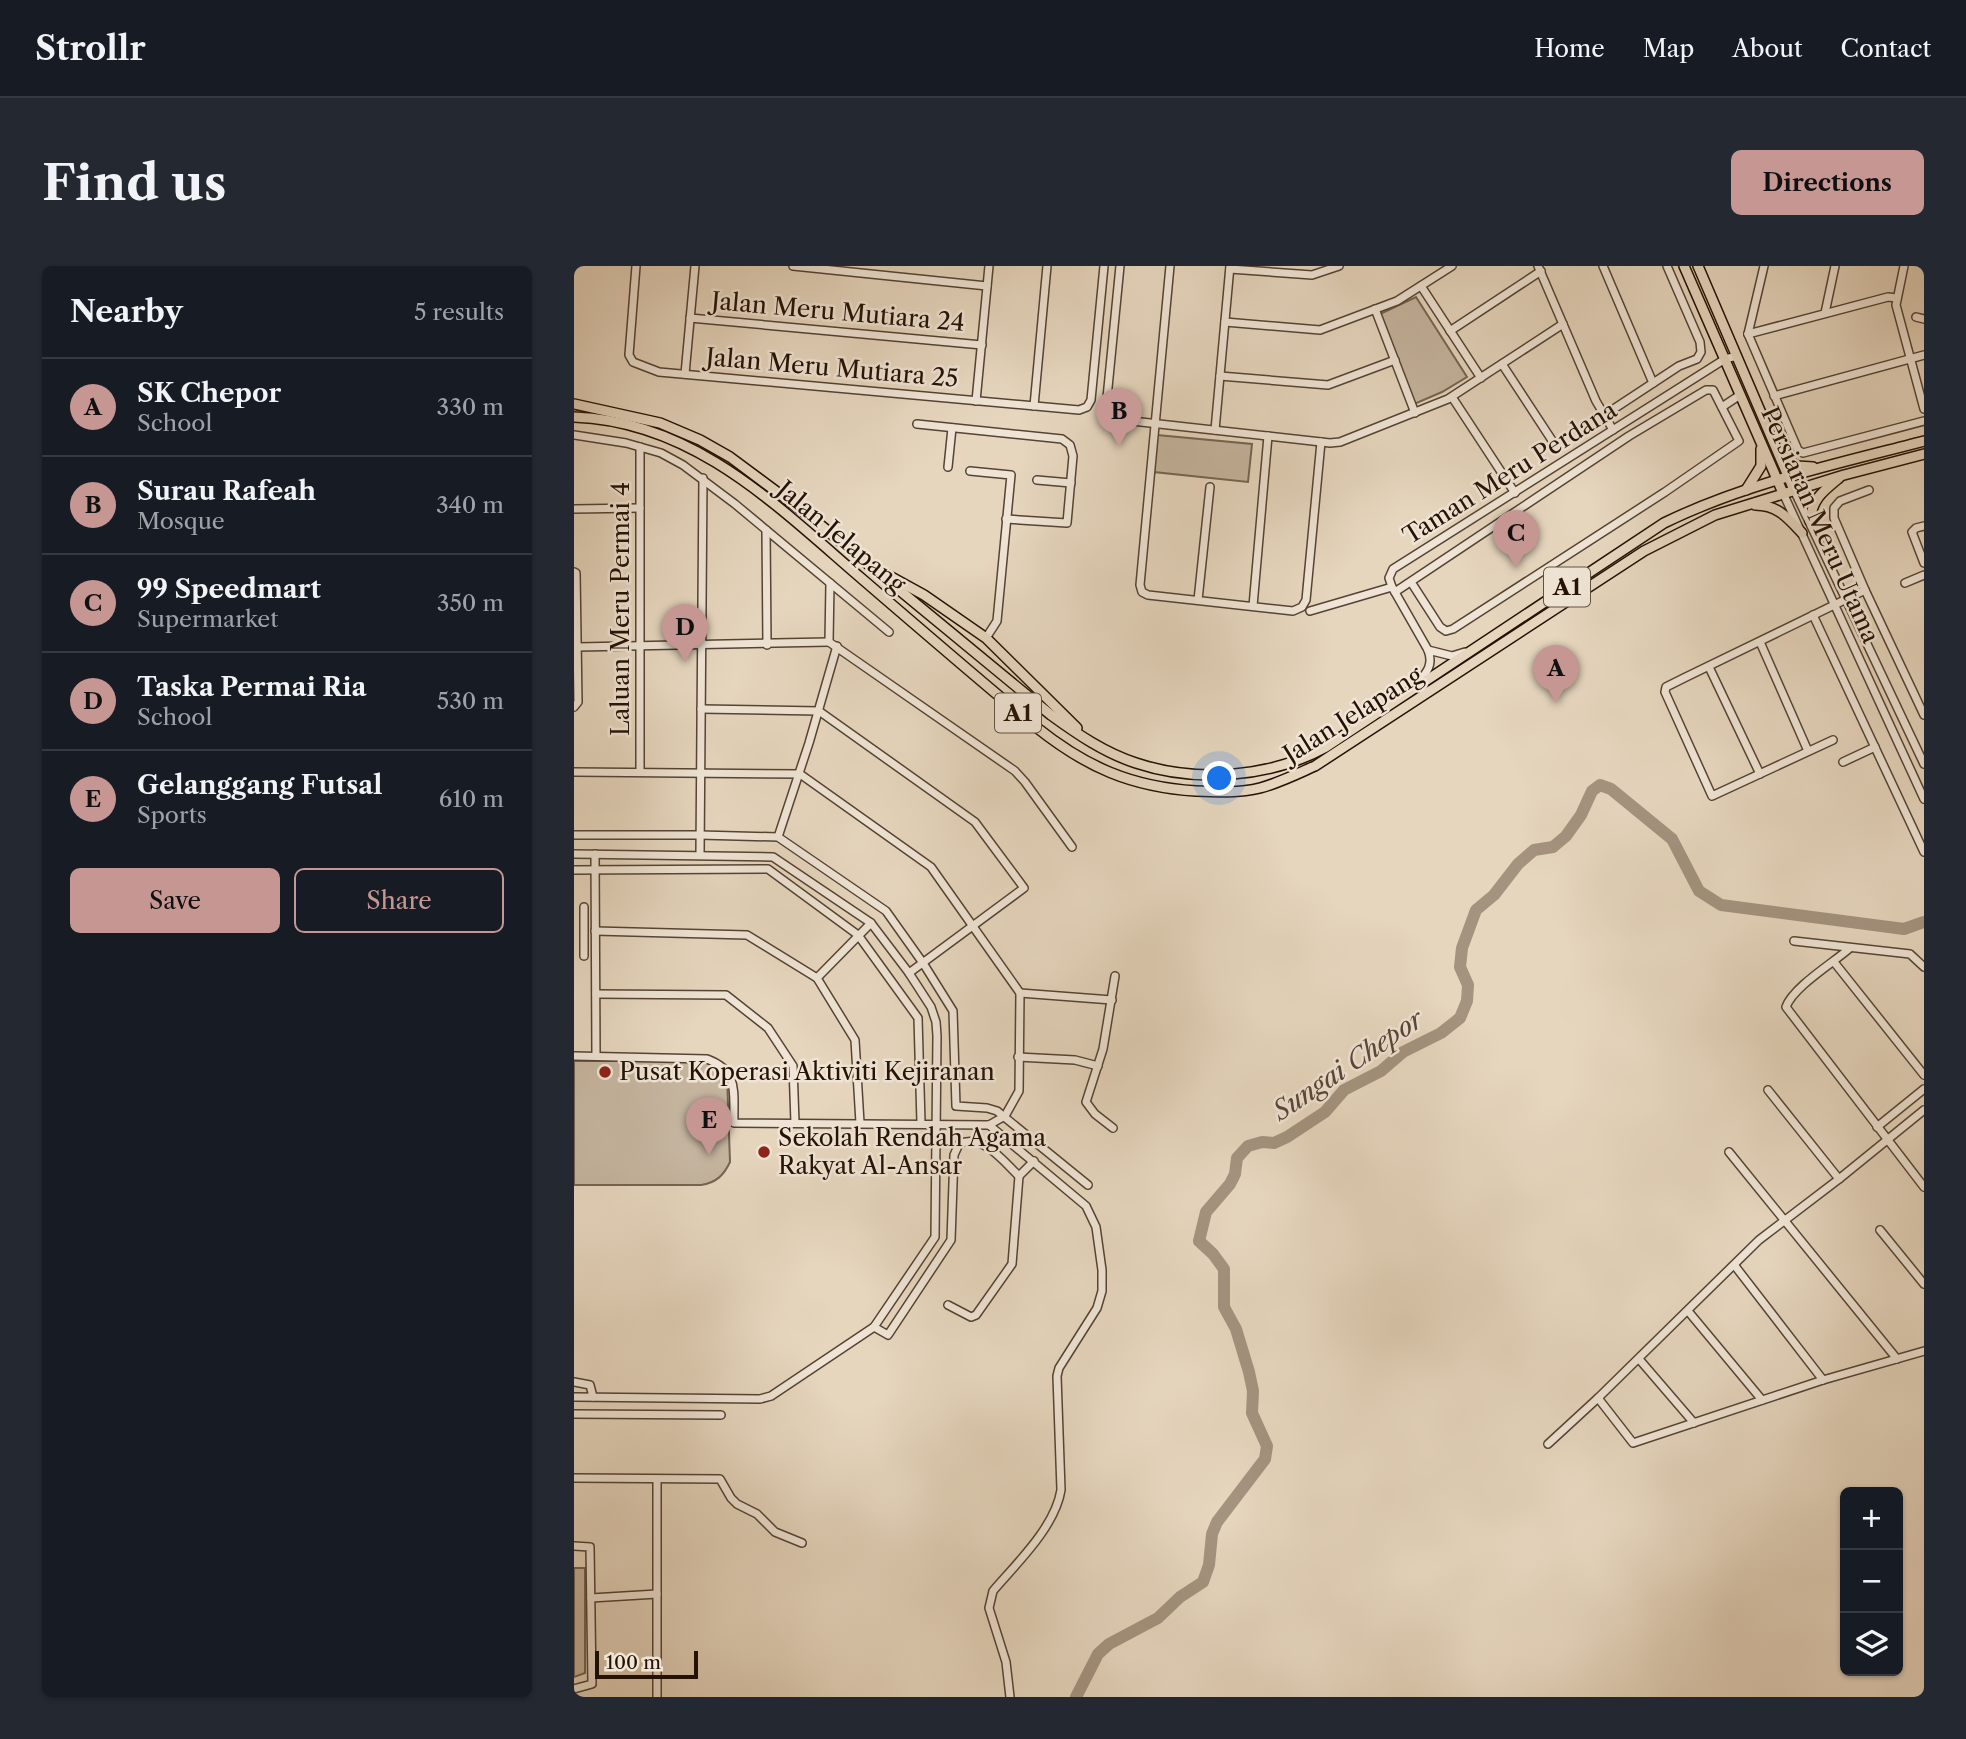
<!DOCTYPE html>
<meta charset="utf-8">
<style>
:root{--surface:#171b24;--page:#242831;--text:#f1f3f6;--muted:#9ea1a6;--line:#363941;--accent:#c59692}
body{margin:0;font-family:"Libre Caslon Text",serif;background:var(--page);color:var(--text)}
.controls{position:absolute;right:21px;bottom:21px;display:grid;overflow:hidden;border-radius:10px;box-shadow:0 2px 5px #0004}
.controls button{width:63px;height:63px;display:grid;place-items:center;padding:0;border:0;border-bottom:2px solid var(--line);background:var(--surface);color:var(--text);font:35px sans-serif}
.scale{position:absolute;left:21px;bottom:18px;width:103px;box-sizing:border-box;padding-left:7px;border:4px solid #251205;border-top:0;font-size:19px;line-height:24px;white-space:nowrap;color:#251205;-webkit-text-stroke:5px #efe4d5;paint-order:stroke}
.you{position:absolute;left:646px;top:513px;width:24px;height:24px;margin:-18px;border:5px solid #fff;border-radius:50%;background:#1a73e8;box-shadow:0 0 0 10px #1a73e833}
.badge{display:grid;place-items:center;width:46px;height:46px;border-radius:50%;background:var(--accent);color:#111;font-size:23px;font-weight:700}
.pin{position:absolute;translate:-50% -58px;filter:drop-shadow(0 2px 4px #0008)}
.pin::after{content:'';position:absolute;top:37px;width:24px;height:21px;background:inherit;clip-path:polygon(0 0,100% 0,50% 100%)}
.list{margin:0;padding:0;list-style:none}
h2{display:flex;justify-content:space-between;align-items:center;height:91px;margin:0;padding:0 28px;font-size:30px}
h2 small{font-size:23px;font-weight:400;color:var(--muted)}
.list li{display:grid;grid-template-columns:46px 1fr auto;gap:21px;align-items:center;box-sizing:border-box;height:98px;padding:0 28px;border-top:2px solid var(--line)}
.list b{display:block;font-size:26px;white-space:nowrap}
.list p{margin:0;font-size:23px;white-space:nowrap;color:var(--muted)}
.list em{font-size:23px;font-style:normal;color:var(--muted)}
.actions{display:flex;gap:14px;padding:21px 28px}
.actions a{flex:1;padding:16px 0;border:2px solid var(--accent);border-radius:10px;text-align:center;font-size:24px;color:var(--accent)}
.actions .main{background:var(--accent);color:#111}
.icon{flex:none;width:38px;height:38px;fill:none;stroke:currentColor;stroke-width:2;stroke-linecap:round;stroke-linejoin:round}
.map{position:relative;flex:none;width:1350px;height:1431px;overflow:hidden;border-radius:10px}
header{display:flex;align-items:center;gap:42px;box-sizing:border-box;height:98px;padding:0 35px;background:var(--surface);border-bottom:2px solid var(--line)}
header strong{font-size:33px}
nav{display:flex;gap:38px;margin-inline-start:auto;font-size:24px}
.intro{display:flex;align-items:center;justify-content:space-between;box-sizing:border-box;height:168px;padding:0 42px}
h1{margin:0;font-size:49px}
.button{padding:18px 32px;border-radius:10px;background:var(--accent);color:#111;font-size:24px;font-weight:700}
main{display:flex;gap:42px;padding:0 42px}
aside{flex:1;background:var(--surface);border-radius:10px;box-shadow:0 2px 5px #0004}
.map>svg:first-child{display:block}
</style>
<header>
<strong>Strollr</strong>
<nav><a>Home</a><a>Map</a><a>About</a><a>Contact</a></nav>
</header>
<div class="intro"><h1>Find us</h1><a class="button">Directions</a></div>
<main>
<aside>
<h2>Nearby<small>5 results</small></h2>
<ul class="list">
<li><span class="badge">A</span><div><b>SK Chepor</b><p>School</p></div><em>330 m</em></li>
<li><span class="badge">B</span><div><b>Surau Rafeah</b><p>Mosque</p></div><em>340 m</em></li>
<li><span class="badge">C</span><div><b>99 Speedmart</b><p>Supermarket</p></div><em>350 m</em></li>
<li><span class="badge">D</span><div><b>Taska Permai Ria</b><p>School</p></div><em>530 m</em></li>
<li><span class="badge">E</span><div><b>Gelanggang Futsal</b><p>Sports</p></div><em>610 m</em></li>
</ul>
<div class="actions"><a class="main">Save</a><a>Share</a></div>
</aside>
<div class="map">
<svg width="1350" height="1431" viewBox="0 0 1350 1431">
<rect width="100%" height="100%" fill="#e6d6be"/>
<filter id="stains"><feTurbulence type="fractalNoise" baseFrequency=".00286" numOctaves="4"/><feColorMatrix values="0 0 0 0 .2 0 0 0 0 .09 0 0 0 0 .02 0 0 0 .5 -.17"/></filter>
<radialGradient id="worn" r=".72"><stop offset=".6" stop-color="#630" stop-opacity="0"/><stop offset="1" stop-color="#630" stop-opacity=".3"/></radialGradient>
<g fill="#c5b59f" stroke="#756452" stroke-width="2">
<path d="M842,31L893,111L868,126L838,139L806,48Z"/>
<path d="M583,169L678,178L674,216L580,206Z"/>
<path d="M0,795H128L138,798L153,810L156,896C150,909 142,917 127,919H0Z"/>
<path d="M0,1302H11V1407L0,1411Z"/>
</g>
<g fill="none" stroke-linecap="round" stroke-linejoin="round">
<path stroke="#a4937f" stroke-width="12" d="M502,1431L524,1388L535,1378L584,1352L606,1331L629,1316L635,1299L638,1268L643,1256L691,1193L693,1180L678,1147L679,1125L675,1106L662,1063L650,1041V1003L639,988L625,975L632,946L656,918L661,908L663,892L674,880L688,876L700,877L713,871L751,846L770,824L807,805L829,786L867,767L886,752L893,735L894,719L886,701L888,682L902,644L920,629L944,598L960,584L979,581L992,570L1007,549L1018,525L1026,519L1037,523L1098,573L1125,625L1147,639L1330,663L1350,656"/>
<g stroke="#554333" stroke-width="10">
<g id="minor">
<path d="M62,0L55,89L59,96L85,106L505,144L513,141L517,134L530,0"/>
<path d="M219,0L413,20"/>
<path d="M546,0L532,142L534,149L540,153L756,177L766,176L874,133L989,58"/>
<path d="M596,0L566,319L568,326L574,329L719,345L728,341L732,334L747,176"/>
<path d="M964,0L1022,135L1039,164"/>
<path d="M1029,0L1079,117"/>
<path d="M1330,0L1322,39L1350,143"/>
<path d="M656,3L738,9L765,0"/>
<path d="M847,20L907,112"/>
<path d="M801,43L841,147"/>
<path d="M1251,47L1261,0"/>
<path d="M1342,51L1350,53"/>
<path d="M116,52L408,79"/>
<path d="M651,56L746,64L823,35L878,0"/>
<path d="M876,65L967,5"/>
<path d="M1174,68L1224,184L1229,187L1350,155"/>
<path d="M1174,68L1314,31L1323,32"/>
<path d="M1174,68L1190,0"/>
<path d="M928,98L983,182"/>
<path d="M111,108L121,0"/>
<path d="M646,110L754,119L821,94"/>
<path d="M1200,130L1350,89"/>
<path d="M878,131L941,227"/>
<path d="M402,135L415,0"/>
<path d="M460,140L473,0"/>
<path d="M1148,141L1166,129"/>
<path d="M1029,150L1105,100L1123,93L1127,86L1126,76L1093,0"/>
<path d="M343,158L488,173L496,179L499,190L493,257L432,253"/>
<path d="M641,164L656,0"/>
<path d="M0,169L52,177L87,187L109,199L161,238L315,366"/>
<path d="M66,181V506"/>
<path d="M374,201L378,162"/>
<path d="M396,205L437,209L423,355L412,372"/>
<path d="M463,214L497,217"/>
<path d="M1220,224L1350,498"/>
<path d="M1295,224L1266,235L1260,242V252L1291,324L1350,449"/>
<path d="M1209,227L1350,533"/>
<path d="M0,243L66,242"/>
<path d="M1350,260L1342,262L1338,266L1350,297"/>
<path d="M192,264L193,379"/>
<path d="M0,306L2,307L4,436L0,441"/>
<path d="M256,317L255,376L441,505L451,516L498,581"/>
<path d="M1331,317L1350,309"/>
<path d="M821,326L1055,170L1132,124H1139L1165,175L1091,226L879,363L872,365L866,361L837,316"/>
<path d="M624,334L636,221"/>
<path d="M679,340L694,170"/>
<path d="M736,345L818,321"/>
<path d="M1239,349L1350,586"/>
<path d="M1186,376L1234,485"/>
<path d="M4,381L255,376"/>
<path d="M854,384L878,390L891,386"/>
<path d="M1135,401L1186,508"/>
<path d="M842,419C852,407 860,400 854,384L818,321L815,312L819,303L1151,93L1163,90"/>
<path d="M127,443L245,445L401,556L450,622L335,707"/>
<path d="M1259,474L1138,530L1091,426L1092,421L1110,412L1291,324"/>
<path d="M1269,496L1301,481"/>
<path d="M0,506L226,508L357,601L446,727L445,825L431,850L415,859L160,857C159,827 166,805 133,793L0,790"/>
<path d="M0,569H126L204,571L312,645L349,697L379,745L382,840L413,842L423,845L514,919"/>
<path d="M204,571L235,477L263,380"/>
<path d="M0,588L199,591L297,657L335,707L357,741L362,756L363,770L361,971L300,1061L197,1130L186,1133L0,1131"/>
<path d="M21,588L22,790"/>
<path d="M126,588L129,212"/>
<path d="M0,604L194,603L284,669L344,752L347,857"/>
<path d="M10,641V690"/>
<path d="M21,665L173,669L243,712L281,774L286,857"/>
<path d="M1220,675L1336,688L1350,701"/>
<path d="M1276,682C1259,697 1219,721 1212,741L1350,921"/>
<path d="M1260,696L1350,809"/>
<path d="M243,712L297,657"/>
<path d="M446,727L538,734"/>
<path d="M22,728L152,729L194,762L219,800L221,857"/>
<path d="M444,791L501,794L524,800"/>
<path d="M1194,824L1265,913"/>
<path d="M415,859L512,940L522,961L528,1004V1025L523,1042L485,1102L483,1110L487,1224C481,1261 443,1297 419,1325L415,1342L432,1396L436,1431"/>
<path d="M1303,861L1350,823"/>
<path d="M539,862L521,848L512,836L529,783L541,710"/>
<path d="M1155,886L1323,1093"/>
<path d="M1306,964L1350,1018"/>
<path d="M1161,1000L1249,1114"/>
<path d="M374,1039L397,1051L402,1049L438,998L445,910L460,895"/>
<path d="M1114,1045L1188,1134"/>
<path d="M300,1061L314,1069L377,974L380,889L385,878C409,867 429,895 445,910"/>
<path d="M1065,1093L1120,1157"/>
<path d="M0,1116L16,1119L19,1131"/>
<path d="M1024,1132L1059,1177L1249,1114L1350,1085"/>
<path d="M0,1148L147,1149"/>
<path d="M974,1178L1024,1132L1185,974L1265,913L1350,844"/>
<path d="M0,1212L146,1213L157,1232L163,1238L183,1248L201,1266L228,1277"/>
<path d="M83,1213V1431"/>
<path d="M0,1280L16,1281L18,1418L0,1423"/>
<path d="M17,1332L83,1328"/>
</g>
</g>
<g stroke="#251205" stroke-width="12">
<g id="major">
<path d="M1110,0L1209,227"/>
<path d="M1124,0L1220,224"/>
<path d="M0,138L86,157L126,174L156,191L238,252L477,449C503,468 531,487 562,497C622,517 696,512 752,481L1090,257C1172,217 1262,198 1350,175"/>
<path d="M0,151C119,155 202,239 287,312C345,362 403,412 462,461C512,501 557,521 622,525C643,526 666,527 686,522C705,517 723,508 741,500L1070,285L1141,249L1270,209L1350,188"/>
<path d="M1205,187L1223,200L1239,201"/>
<path d="M1172,224L1187,200V183"/>
<path d="M1181,239C1204,239 1214,252 1228,267"/>
<path d="M1236,255C1238,233 1249,225 1265,212"/>
<path d="M310,307L350,329L412,372L503,462"/>
</g>
</g>
<use href="#minor" stroke="#efe4d5" stroke-width="7"/>
<use href="#major" stroke="#e6d6be" stroke-width="9"/>
</g>
<g fill="#8f2418" stroke="#efe4d5" stroke-width="2.5">
<circle cx="31" cy="806" r="7"/>
<circle cx="190" cy="886" r="7"/>
</g>
<g text-anchor="middle" stroke-width="5" stroke-linejoin="round" paint-order="stroke">
<g fill="#efe4d5" stroke="#625143" stroke-width="2">
<rect x="970" y="301.5" width="46" height="39" rx="5"/>
<rect x="421" y="427.5" width="46" height="39" rx="5"/>
</g>
<g font-size="23" font-weight="bold" fill="#251205">
<text x="993" y="329">A1</text>
<text x="444" y="455">A1</text>
</g>
<g font-size="24" fill="#251205" stroke="#efe4d5">
<text transform="translate(264 46) rotate(5)" y="8">Jalan Meru Mutiara 24</text>
<text transform="translate(258 102) rotate(5)" y="8">Jalan Meru Mutiara 25</text>
<text transform="translate(936 207) rotate(-32)" y="8">Taman Meru Perdana</text>
<text transform="translate(1246 259) rotate(66)" y="8">Persiaran Meru Utama</text>
<text transform="translate(267 271) rotate(40)" y="8">Jalan Jelapang</text>
<text transform="translate(47 343) rotate(-90)" y="8">Laluan Meru Permai 4</text>
<text transform="translate(779 449) rotate(-32)" y="8">Jalan Jelapang</text>
</g>
<g font-size="24" fill="#251205" stroke="#efe4d5" text-anchor="start">
<text x="45" y="814">Pusat Koperasi Aktiviti Kejiranan</text>
<text x="204" y="880">Sekolah Rendah Agama<tspan x="204" dy="28">Rakyat Al-Ansar</tspan></text>
</g>
<g font-size="26" font-style="italic" fill="#584636" stroke="#efe4d5">
<text transform="translate(774 799) rotate(-34)" y="9">Sungai Chepor</text>
</g>
</g>
<rect width="100%" height="100%" filter="url(#stains)"/>
<rect width="100%" height="100%" fill="url(#worn)"/>
</svg>
<div class="controls">
<button>+</button>
<button>−</button>
<button><svg class="icon" aria-label="layers" viewBox="0 0 24 24"><path d="M12 4l9 5-9 5-9-5zM3 14l9 5 9-5"/></svg></button>
</div>
<div class="scale">100 m</div>
<div class="you"></div>
<div class="pin badge" style="left:982px;top:437px">A</div>
<div class="pin badge" style="left:545px;top:180px">B</div>
<div class="pin badge" style="left:942px;top:302px">C</div>
<div class="pin badge" style="left:111px;top:396px">D</div>
<div class="pin badge" style="left:135px;top:889px">E</div>
</div>
</main>
